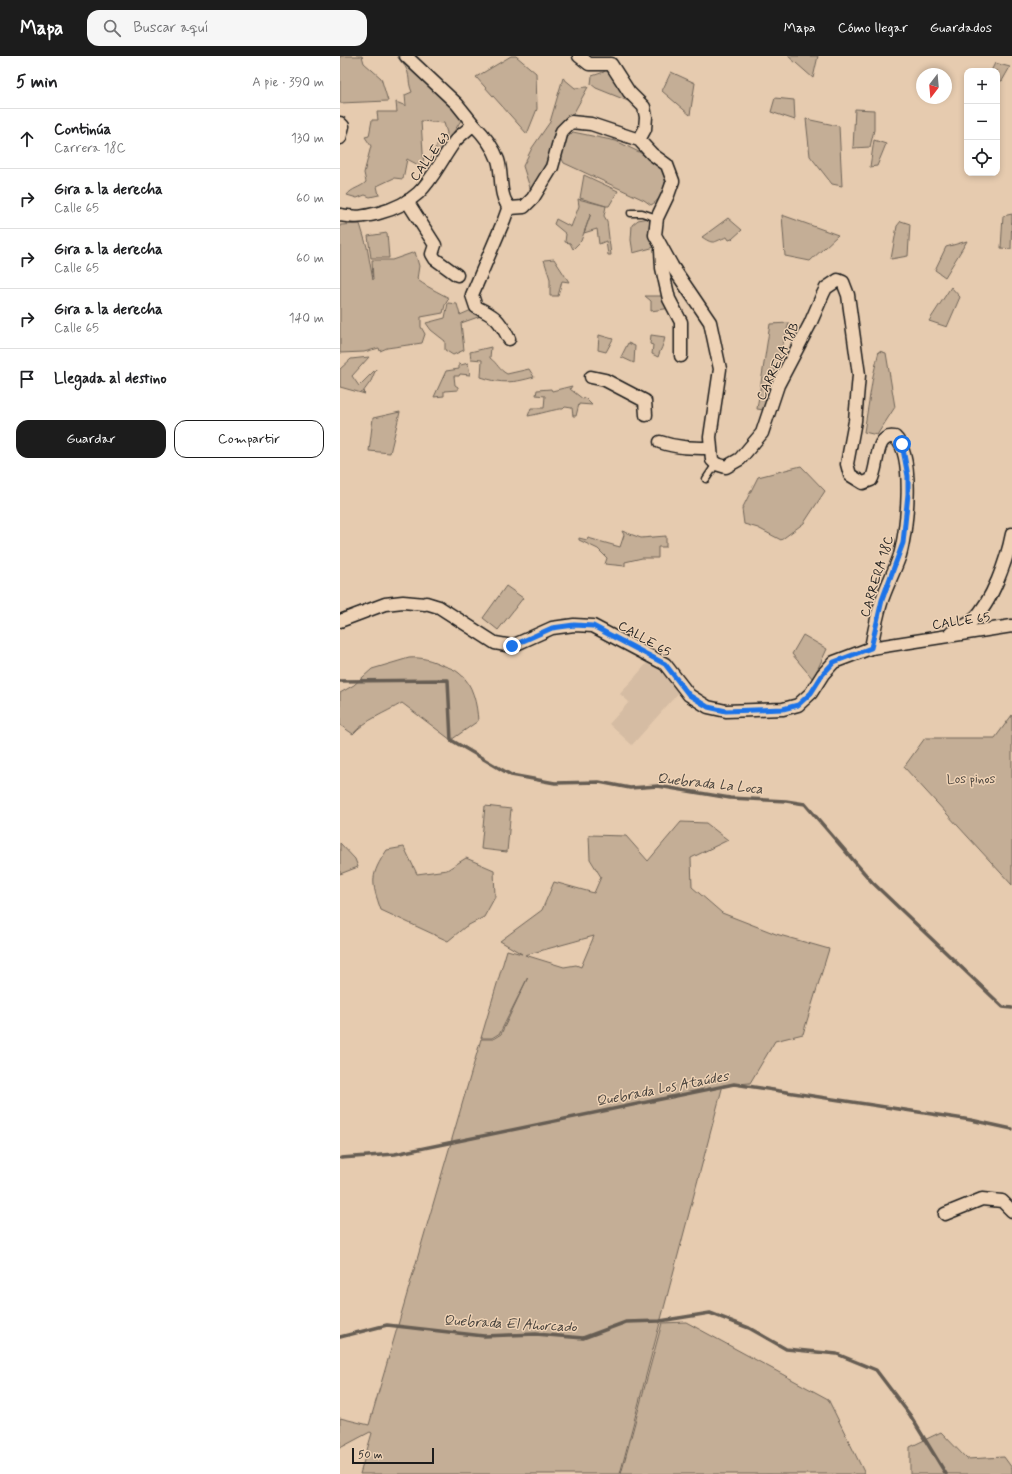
<!DOCTYPE html>
<html lang="es">
<meta charset="utf-8">
<style>
:root{--surface:#fff;--page:#f6f6f6;--text:#202124;--muted:#757577;--line:#e0e0e0;--accent:#1c1c1c}
body{margin:0;font-family:Mynerve,sans-serif;background:var(--page);color:var(--text)}
.controls{position:absolute;right:12px;top:12px;display:grid;overflow:hidden;border-radius:8px;box-shadow:0 2px 6px #0003}
.controls button{width:36px;height:36px;display:grid;place-items:center;padding:0;border:0;border-bottom:1px solid var(--line);background:var(--surface);color:var(--text);font:20px sans-serif}
.compass{position:absolute;left:576px;top:12px;width:36px;height:36px;border-radius:50%;background:var(--surface);box-shadow:0 2px 6px #0003;rotate:196deg}
.scale{position:absolute;left:12px;bottom:10px;width:82px;box-sizing:border-box;padding-left:4px;border:2px solid #1c1c1c;border-top:0;font-size:11px;line-height:14px;white-space:nowrap;color:#1c1c1c;-webkit-text-stroke:3px #eed2b5;paint-order:stroke}
.stop{position:absolute;width:12px;height:12px;margin:-9px;border:3px solid #1a73e8;border-radius:50%;background:#fff}
.stop.end{background:#1a73e8;border-color:#fff;box-shadow:0 1px 4px #0008}
.list{margin:0;padding:0;list-style:none}
h2{display:flex;justify-content:space-between;align-items:center;height:52px;margin:0;padding:0 16px;font-size:17px}
h2 small{font-size:13px;font-weight:400;color:var(--muted)}
.list li{display:grid;grid-template-columns:26px 1fr auto;gap:12px;align-items:center;box-sizing:border-box;height:60px;padding:0 16px;border-top:1px solid var(--line)}
.list b{display:block;font-size:15px;white-space:nowrap}
.list p{margin:0;font-size:13px;white-space:nowrap;color:var(--muted)}
.list em{font-size:13px;font-style:normal;color:var(--muted)}
.actions{display:flex;gap:8px;padding:12px 16px}
.actions a{flex:1;padding:9px 0;border:1px solid var(--accent);border-radius:12px;text-align:center;font-size:14px;color:var(--accent)}
.actions .main{background:var(--accent);color:#fff}
.icon{flex:none;width:22px;height:22px;fill:none;stroke:currentColor;stroke-width:2;stroke-linecap:round;stroke-linejoin:round}
.map{position:relative;flex:none;width:672px;height:1418px;overflow:hidden}
header{display:flex;align-items:center;gap:24px;box-sizing:border-box;height:56px;padding:0 20px;background:var(--accent);color:#fff}
header strong{font-size:19px}
nav{display:flex;gap:22px;margin-inline-start:auto;font-size:14px}
.search{width:280px;height:36px;background:var(--page);display:flex;align-items:center;gap:10px;box-sizing:border-box;padding:0 14px;border-radius:12px;color:var(--muted);font-size:15px}
main{display:flex}
aside{flex:1;background:var(--surface)}
.map>svg:first-child{display:block}
</style>
<header>
<strong>Mapa</strong>
<div class="search"><svg class="icon" aria-label="search" viewBox="0 0 24 24"><circle cx="10" cy="10" r="6"/><path d="M15 15l6 6"/></svg>Buscar aquí</div>
<nav><a>Mapa</a><a>Cómo llegar</a><a>Guardados</a></nav>
</header>
<main>
<aside>
<h2>5 min<small>A pie · 390 m</small></h2>
<ul class="list">
<li><svg class="icon" aria-label="ahead" viewBox="0 0 24 24"><path d="M12 20V5M6 11l6-6 6 6"/></svg><div><b>Continúa</b><p>Carrera 18C</p></div><em>130 m</em></li>
<li><svg class="icon" aria-label="right" viewBox="0 0 24 24"><path d="M7 20v-9h11M14 6l5 5-5 5"/></svg><div><b>Gira a la derecha</b><p>Calle 65</p></div><em>60 m</em></li>
<li><svg class="icon" aria-label="right" viewBox="0 0 24 24"><path d="M7 20v-9h11M14 6l5 5-5 5"/></svg><div><b>Gira a la derecha</b><p>Calle 65</p></div><em>60 m</em></li>
<li><svg class="icon" aria-label="right" viewBox="0 0 24 24"><path d="M7 20v-9h11M14 6l5 5-5 5"/></svg><div><b>Gira a la derecha</b><p>Calle 65</p></div><em>140 m</em></li>
<li><svg class="icon" aria-label="arrive" viewBox="0 0 24 24"><path d="M6 21V4h12l-3 4 3 4H6"/></svg><div><b>Llegada al destino</b></div></li>
</ul>
<div class="actions"><a class="main">Guardar</a><a>Compartir</a></div>
</aside>
<div class="map">
<svg width="672" height="1418" viewBox="0 0 672 1418">
<rect width="100%" height="100%" fill="#e6cbaf"/>
<filter id="ink" filterUnits="userSpaceOnUse"><feTurbulence type="fractalNoise" baseFrequency=".025" numOctaves="2"/><feDisplacementMap in="SourceGraphic" scale="8" xChannelSelector="R" yChannelSelector="G"/><feConvolveMatrix kernelMatrix="1 2 1 2 8 2 1 2 1" color-interpolation-filters="sRGB"/></filter>
<g filter="url(#ink)">
<path fill="#d5bca3" d="M309,605L341,634L292,689L269,668L289,646L280,638Z"/>
<g fill="#c4ae96" stroke="#706559" fill-rule="evenodd">
<path d="M0,0H22L24,7L41,22L48,45L0,47Z"/>
<path d="M57,0H61L123,61L96,105H91L92,97L98,88L100,89L102,80L106,81L107,77L104,67L81,65L84,112L67,103L63,123L54,122L37,130L39,139L30,141L25,139L17,142L7,139C12,132 20,132 26,126L24,117L31,90L25,81L29,80L32,64H38L37,56H57L56,46L66,50L65,39L72,36C68,27 70,22 67,14C65,9 60,5 57,0Z"/>
<path d="M171,0H176L196,17L197,53L187,78L136,21Z"/>
<path d="M448,0H478L473,22Z"/>
<path d="M655,7L670,11L662,25L657,24V15H651Z"/>
<path d="M265,12L272,16L293,47L256,32L251,28L252,20L264,16Z"/>
<path d="M331,16L355,27L350,59L322,35Z"/>
<path d="M223,22L235,32L248,31L191,135L183,110L192,92L210,66Z"/>
<path d="M435,42L454,44L455,64L431,56Z"/>
<path d="M515,53L534,54V74L530,91L513,92Z"/>
<path d="M466,63L499,70L502,130L492,128L470,100Z"/>
<path d="M233,76L276,85L299,96L326,115C325,129 324,142 311,149L304,144L224,107L220,99L224,85Z"/>
<path d="M534,84L546,88L537,110L530,111Z"/>
<path d="M244,119L278,135L269,150H266L264,160L267,165L271,199H268L266,185L259,188L257,173L244,177L251,157L241,185L233,193L230,187L225,186L226,178L214,168L216,163L231,171L239,150L238,143L266,150L240,142Z"/>
<path d="M672,158L671,193L661,192L663,160Z"/>
<path d="M442,159L498,179L470,205L445,200Z"/>
<path d="M312,161L315,191L293,197L291,184L292,169L298,164Z"/>
<path d="M388,162L402,174L392,183L389,184L387,181C374,185 375,190 362,181Z"/>
<path d="M561,165L570,168L568,200L551,203L557,170Z"/>
<path d="M20,168L27,191L33,224L32,204H52L75,196L79,210L77,223C81,228 102,238 109,242L105,249L103,257L81,261V271L85,278L82,287L47,292L40,295L39,292L24,296L0,297V169Z"/>
<path d="M47,177L49,202H31L28,180Z"/>
<path d="M627,185L605,221L595,214L606,191Z"/>
<path d="M214,203L229,226L222,225L218,240H210V223L204,204Z"/>
<path d="M611,231L620,241L607,271L589,265Z"/>
<path d="M305,240H326L331,252L311,255V245Z"/>
<path d="M108,247L117,248L120,259L136,252L141,260L121,267L124,294L113,299L105,294V285L91,274L86,267L105,262Z"/>
<path d="M449,267L424,354L417,353L430,268Z"/>
<path d="M259,279L273,283L266,296L258,294Z"/>
<path d="M311,279L325,281C324,289 320,294 318,301L312,298L313,289L310,288Z"/>
<path d="M288,287L295,290L294,307L281,301Z"/>
<path d="M151,291L150,302C158,308 158,313 167,318L189,313L194,321C174,327 161,328 141,321L142,304L131,303L130,296Z"/>
<path d="M539,295L546,297L555,351L537,379L524,376L533,320Z"/>
<path d="M29,301L12,320L19,330L36,313L31,325L23,336L25,338L0,331V313L11,303Z"/>
<path d="M119,307L121,309L128,307L130,319L120,318L119,320H114L115,329L118,331V334L104,335V340L94,341L106,315L119,313Z"/>
<path d="M232,330L230,333L243,343L245,342L252,349L239,348L236,360H233L232,352L225,351L223,353C218,352 196,359 188,360L191,352H204L205,340L196,339L197,334L211,333L212,335Z"/>
<path d="M60,356L50,397L29,395L33,362Z"/>
<path d="M461,410L485,435L464,467L441,484L418,472L404,468L402,453L418,421Z"/>
<path d="M282,475L301,482L326,480V491H318V502H302L285,506V510L265,508L267,502L258,493L239,484V482L247,484L248,482L280,491L284,479Z"/>
<path d="M166,530L183,542L158,574L143,562Z"/>
<path d="M463,579L487,593L473,623L452,598Z"/>
<path d="M69,602C82,601 91,604 102,609C107,611 115,613 119,617C133,627 137,649 138,665L111,684L62,647C45,657 25,664 13,678L0,669V637L14,629L32,613Z"/>
<path d="M672,659V829L564,711L585,682H655Z"/>
<path d="M145,750L171,753L167,796L141,793Z"/>
<path d="M341,766L366,767L388,784L351,802L352,831L382,857L436,878L489,893L463,978L435,985L410,1027L383,1029L280,1418H20L32,1377L30,1376L0,1392V1362L29,1369L141,983H153L161,978L188,921L160,977L152,982H141L167,894L182,898L160,885L202,854L214,826L254,837L261,821L250,803L249,779L286,780L308,805ZM254,880L241,911L236,909L224,911L185,899Z"/>
<path d="M0,787L15,803L18,811L0,818Z"/>
<path d="M64,791L77,818L107,814L126,802L154,814L155,841L144,861L125,871L108,885L41,854C31,826 30,819 47,794Z"/>
<path d="M346,1266L488,1343L525,1418H281L322,1267Z"/>
<path d="M601,1376L627,1403L664,1401L672,1412V1418H570V1391Z"/>
</g>
<g fill="none" stroke-linecap="round" stroke-linejoin="round">
<g stroke="#665d52" stroke-width="3.5">
<path d="M0,625L108,624L111,684L171,719L215,727L259,726L290,732L318,730L390,742L446,745L465,748L532,826L663,951L672,952"/>
<path d="M1,1102L55,1098L394,1028L631,1064L672,1073"/>
<path d="M0,1281L47,1269L144,1280L196,1278L243,1282L286,1266L320,1265L370,1257L409,1272L446,1293L497,1298L536,1314L570,1359L606,1418"/>
</g>
<g stroke="#1c1c1c" stroke-width="9">
<g id="service">
<path d="M291,157H302L317,162"/>
<path d="M366,423L376,408"/>
</g>
</g>
<g stroke="#1c1c1c" stroke-width="15">
<g id="minor">
<path d="M66,0L117,48L133,68"/>
<path d="M239,0L249,8H271L289,36L304,51L306,61L305,73L299,84"/>
<path d="M0,67L3,70L0,82"/>
<path d="M67,145L95,189L92,198L95,203L117,219"/>
<path d="M167,148L168,153L164,164L132,239L136,251C155,260 159,263 169,283"/>
<path d="M0,159C18,162 22,161 39,157C87,144 90,120 115,85C120,79 128,74 133,68C143,78 153,90 158,104C163,119 158,140 170,152L184,151L193,142L212,111L222,75L231,66L251,68L299,84L312,98L327,109L333,125L328,139L317,162L315,179L332,210L370,266L380,313L370,381L372,404L376,408L386,411L400,403L422,377L438,329L470,268L483,238L486,232L498,224L503,226L508,239L519,319L515,365L507,408L510,419L523,427L531,424C539,411 534,377 555,381C575,399 567,474 560,499C555,514 547,529 542,544C537,559 534,576 531,592"/>
<path d="M321,194L322,212L329,243L341,266V300"/>
<path d="M251,321L265,324L305,345L306,359"/>
<path d="M320,386C337,392 352,392 370,392"/>
<path d="M0,565L45,548L63,546L85,548L86,547L99,551L155,587L172,590L212,572L234,569L253,570L325,608L349,639L368,651L386,655L443,653L458,649L471,637L483,618L494,606L531,592L672,570"/>
<path d="M611,577C618,572 627,570 633,564C652,546 667,504 672,478"/>
<path d="M605,1158L642,1143L662,1145L672,1155"/>
</g>
</g>
<use href="#service" stroke="#eed2b5" stroke-width="6"/>
<use href="#minor" stroke="#eed2b5" stroke-width="12"/>
</g>
</g>
<g fill="none" stroke-linecap="round" stroke-linejoin="round" filter="url(#ink)">
<path stroke="#1a73e8" stroke-width="5" d="M172,590L212,572L234,569L253,570L325,608L349,639L368,651L386,655L443,653L458,649L471,637L483,618L494,606L531,592L542,544L563,487L568,438V420L562,388"/>
</g>
<g text-anchor="middle" stroke-width="3" stroke-linejoin="round" paint-order="stroke">
<g font-size="13" fill="#1c1c1c" stroke="#eed2b5">
<text transform="translate(89 100) rotate(-54)" y="5">CALLE 63</text>
<text transform="translate(437 305) rotate(-65)" y="5">CARRERA 18B</text>
<text transform="translate(536 520) rotate(-73)" y="5">CARRERA 18C</text>
<text transform="translate(621 564) rotate(-8)" y="5">CALLE 65</text>
<text transform="translate(305 582) rotate(30)" y="5">CALLE 65</text>
</g>
<g font-size="13" fill="#46403a" stroke="#eed2b5">
<text x="631" y="727">Los pinos</text>
</g>
<g font-size="14" font-style="italic" fill="#47423c" stroke="#eed2b5">
<text transform="translate(370 727) rotate(6)" y="5">Quebrada La Loca</text>
<text transform="translate(322 1032) rotate(-11)" y="5">Quebrada Los Ataúdes</text>
<text transform="translate(170 1267) rotate(3)" y="5">Quebrada El Ahorcado</text>
</g>
</g>
</svg>
<div class="controls">
<button>+</button>
<button>−</button>
<button><svg class="icon" aria-label="locate" viewBox="0 0 24 24"><circle cx="12" cy="12" r="6"/><path d="M12 2v4M12 18v4M2 12h4M18 12h4"/></svg></button>
</div>
<svg class="compass" viewBox="-18 -18 36 36"><path d="M0-13l5 13h-10z" fill="#e53935"/><path d="M0 13l5-13h-10z" fill="#757577"/></svg>
<div class="scale">50 m</div>
<div class="stop" style="left:562px;top:388px"></div>
<div class="stop end" style="left:172px;top:590px"></div>
</div>
</main>
